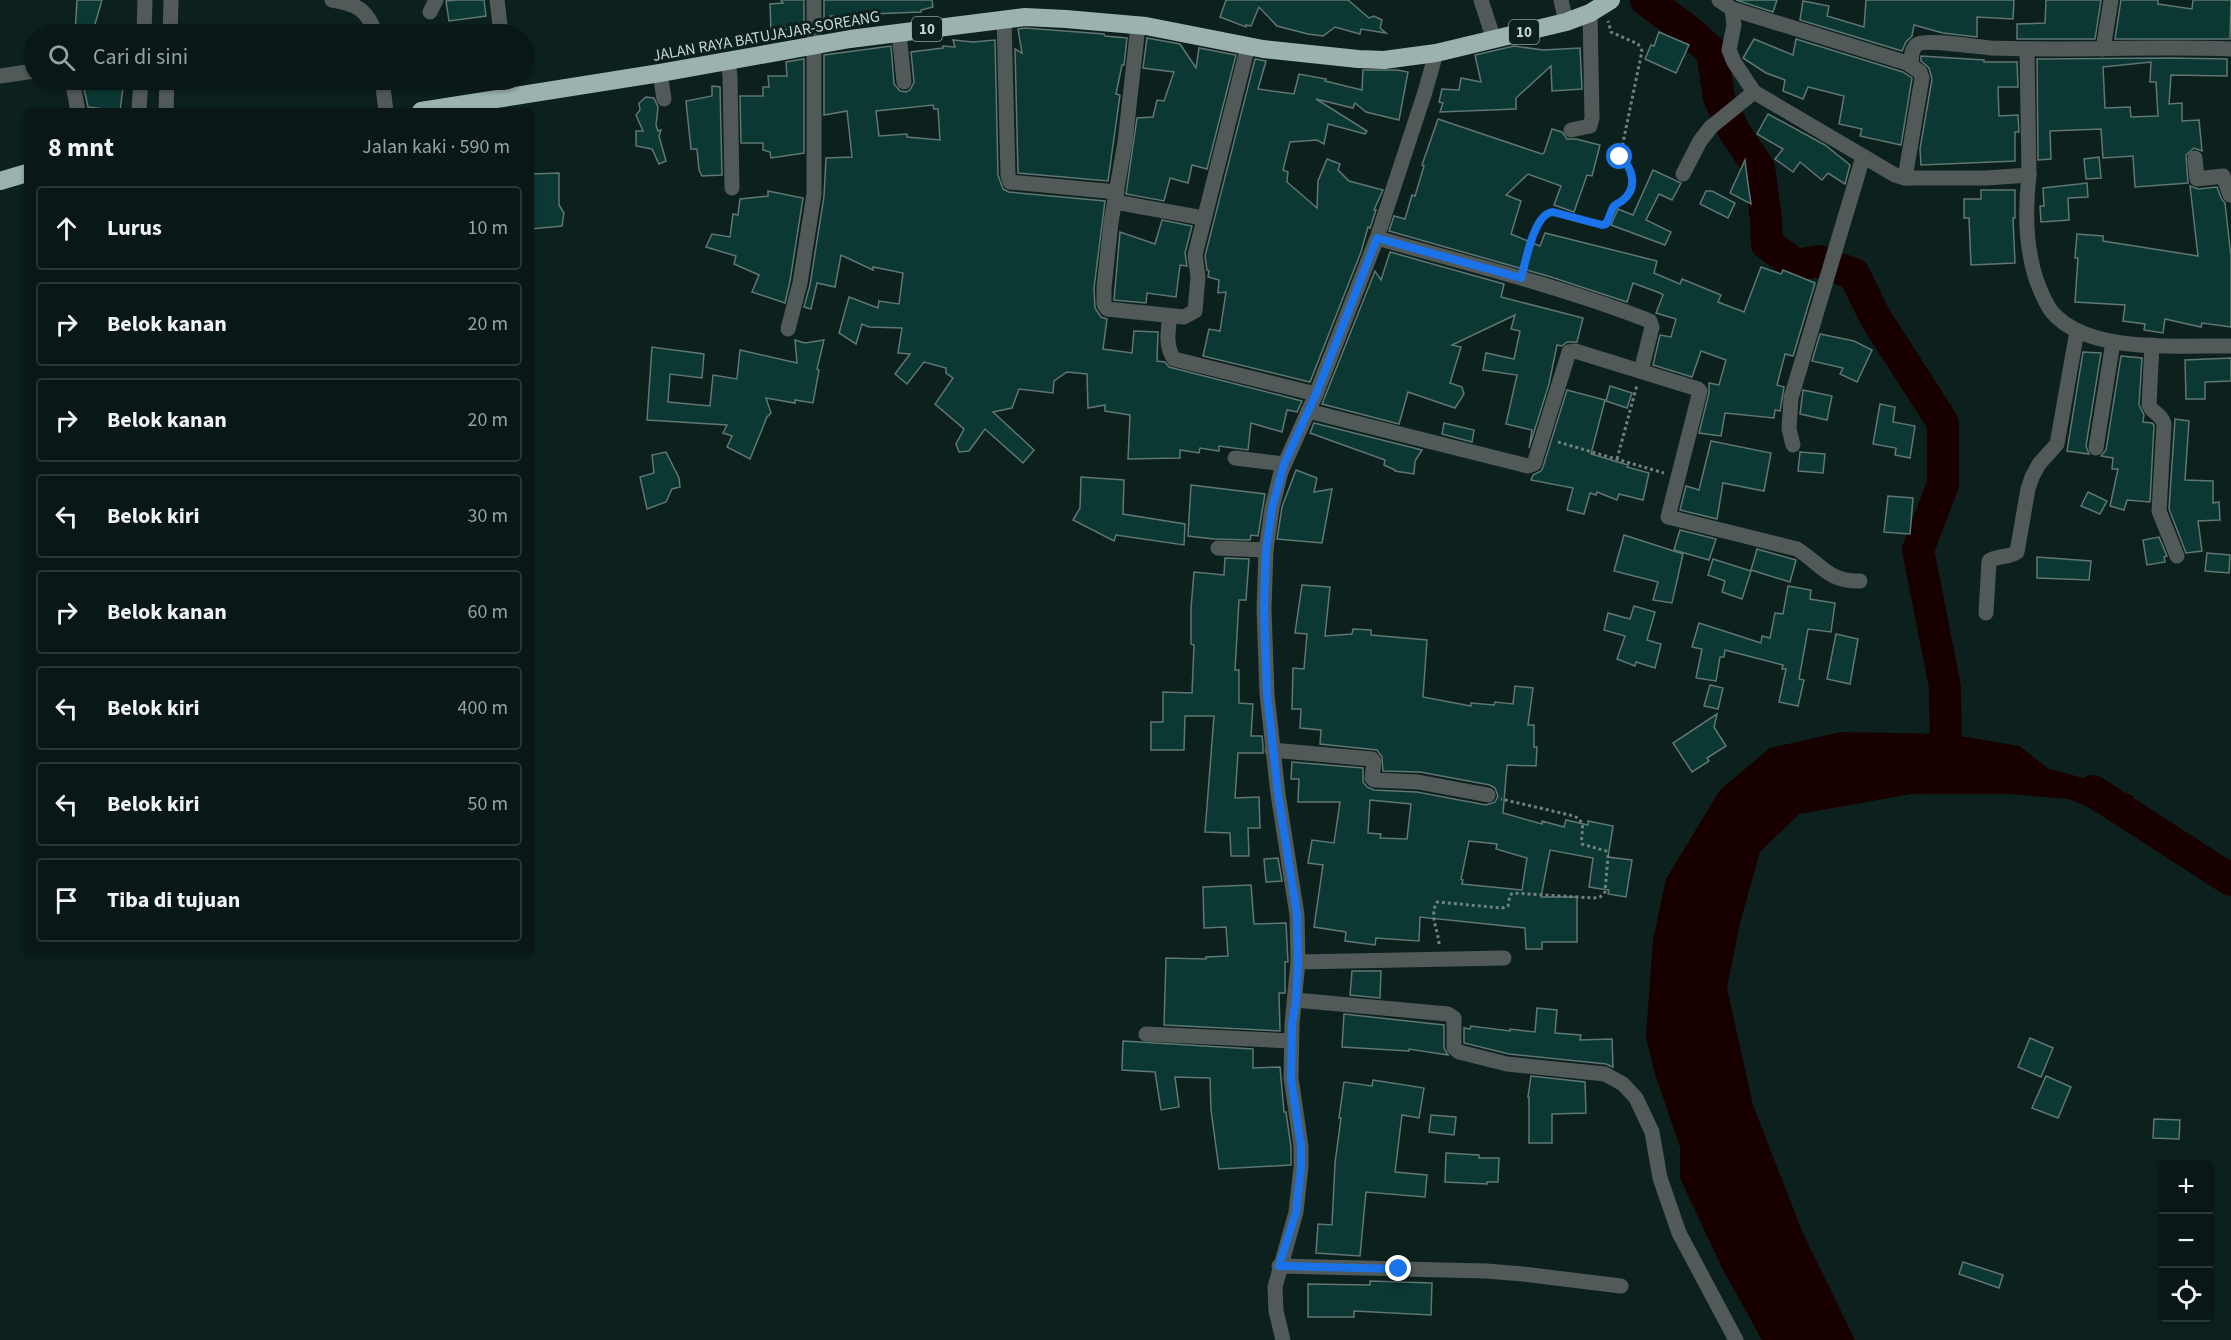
<!DOCTYPE html>
<html lang="id">
<meta charset="utf-8">
<style>
:root{--surface:#091816;--page:#172523;--text:#f1f3f6;--muted:#99a0a1;--line:#293735}
body{margin:0;font-family:"Source Sans 3",sans-serif;background:var(--page);color:var(--text)}
.controls{position:absolute;right:18px;bottom:18px;display:grid;overflow:hidden;border-radius:6px;box-shadow:0 2px 4px #0004}
.controls button{width:54px;height:54px;display:grid;place-items:center;padding:0;border:0;border-bottom:2px solid var(--line);background:var(--surface);color:var(--text);font:30px sans-serif}
.stop{position:absolute;width:18px;height:18px;margin:-14px;border:4px solid #1a73e8;border-radius:50%;background:#fff}
.stop.end{background:#1a73e8;border-color:#fff;box-shadow:0 2px 6px #0008}
.list{margin:0;padding:0;list-style:none}
h2{display:flex;justify-content:space-between;align-items:center;height:78px;margin:0;padding:0 24px;font-size:26px}
h2 small{font-size:20px;font-weight:400;color:var(--muted)}
.list li{display:grid;grid-template-columns:39px 1fr auto;gap:18px;align-items:center;box-sizing:border-box;height:84px;margin:0 12px 12px;padding:0 12px;border:2px solid var(--line);border-radius:6px}
.list b{display:block;font-size:22px;white-space:nowrap}
.list em{font-size:20px;font-style:normal;color:var(--muted)}
.icon{flex:none;width:33px;height:33px;fill:none;stroke:currentColor;stroke-width:2;stroke-linecap:round;stroke-linejoin:round}
.map{position:relative;flex:none;width:2231px;height:1340px;overflow:hidden}
.search{position:absolute;background:var(--surface);box-shadow:0 2px 4px #0004;left:24px;top:24px;width:510px;height:66px;display:flex;align-items:center;gap:15px;box-sizing:border-box;padding:0 21px;border-radius:33px;color:var(--muted);font-size:22px}
.panel{position:absolute;background:var(--surface);box-shadow:0 2px 4px #0004;left:24px;top:108px;width:510px;height:846px;border-radius:6px}
.map>svg:first-child{display:block}
</style>
<div class="map">
<svg width="2231" height="1340" viewBox="0 0 2231 1340">
<rect width="100%" height="100%" fill="#0c201d"/>
<path fill="#190000" d="M1841,732L1948,734L2019,746L2049,769L2083,778L2134,796L2125,823L2069,799L2009,794H1911L1799,814L1760,852L1740,923L1727,988L1753,1105L1802,1231L1855,1340H1762L1722,1268L1680,1178V1147L1654,1071L1646,1037L1653,940L1666,879L1720,790L1770,748Z"/>
<g fill="none" stroke-linecap="round" stroke-linejoin="round">
<g stroke="#190000" stroke-width="32">
<path d="M1646,0L1690,32L1712,52L1719,98L1734,131L1759,168L1766,219L1767,244L1797,265L1818,261L1854,274L1875,317L1943,423V484L1918,550L1945,687L1946,777"/>
<path d="M2093,791L2231,880"/>
</g>
</g>
<g fill="#0b3833" stroke="#607672" stroke-width="1.5" fill-rule="evenodd">
<path d="M77,0H102L95,24L94,34H75Z"/>
<path d="M457,0H484L486,16L449,21L446,1Z"/>
<path d="M781,0H804V28L771,31L770,4L783,3Z"/>
<path d="M824,0H932L933,7L921,10V12L871,14V18L830,16L827,25L824,23Z"/>
<path d="M1226,0H1348L1369,18L1374,16L1382,20L1380,28L1386,33L1361,29L1360,34L1335,27L1323,36L1308,34L1277,26L1259,7L1251,26L1246,25V27L1220,17Z"/>
<path d="M1736,0H1777L1773,12Z"/>
<path d="M1866,0H2014L2013,19L1977,17V37L1943,33L1914,25L1912,36L1906,42L1902,51L1800,20L1803,1L1829,6L1827,16L1864,27Z"/>
<path d="M2046,0H2101L2095,39H2017V24L2045,23Z"/>
<path d="M2121,0H2158V4L2192,9L2193,0H2231L2230,39H2115Z"/>
<path d="M1025,28L1104,34L1105,36L1127,38L1124,65H1122L1116,94L1120,95L1108,181L1018,173L1015,49L1022,53L1018,29Z"/>
<path d="M1659,32L1689,45L1676,73L1645,59L1651,45L1654,46Z"/>
<path d="M1147,38L1180,44L1196,68L1199,48L1236,55L1207,169L1192,165L1188,183L1170,178L1164,201L1126,194L1137,118L1153,117L1157,100L1164,101L1174,72L1143,68Z"/>
<path d="M1754,39L1793,55L1796,39L1903,72L1912,78L1901,145L1860,136L1862,129L1839,124L1844,96L1808,87L1803,99L1783,91L1785,80L1766,73L1743,58Z"/>
<path d="M953,40L973,42L995,40L998,175L1003,189L1009,192L1105,201L1094,288L1095,308L1101,317L1107,319L1103,349L1132,353L1134,331L1158,332L1157,361L1165,362L1169,367L1302,401L1297,412L1287,410L1282,432L1251,423L1248,450L1219,446V451L1200,448L1199,453L1180,450V458L1128,459L1130,415L1105,411V405L1088,408L1087,374L1067,372L1054,381L1053,393L1019,389L1012,408L993,412L1034,450L1023,463L985,429L969,451L959,452L956,444L964,429L935,404L953,378L946,373V368L924,362L907,384L895,374L910,354L898,353L902,328L869,327L862,324L856,344L839,333L849,297L878,308L879,301L899,304L903,273L873,267V270L841,255L835,287L817,283L811,309L804,307L810,285L824,196L826,158L852,157L847,111L824,115V55L891,46L894,84L900,91L906,92L910,90L914,82L911,52L943,48V46L955,47ZM933,105L934,109H938L940,140L907,137V134L879,136L876,111Z"/>
<path d="M1514,46L1543,50L1580,48L1582,89L1552,91L1551,66L1516,98V109L1440,112L1443,103L1439,102L1442,89L1459,90L1461,78L1481,82L1475,55Z"/>
<path d="M1921,56L1984,60V62H2017L2018,87H1998L1999,116L2018,115L2019,132H2015V161L1921,165L1920,149L1932,79L1929,68L1921,61Z"/>
<path d="M2171,58L2227,59V76L2171,75L2169,104L2182,103V121L2199,120L2202,151L2194,148L2186,155L2188,183L2135,187L2133,156L2103,158L2101,129L2050,131L2051,159L2038,160L2037,59ZM2151,62L2150,82H2156L2158,116L2131,117L2130,107L2105,108L2103,67Z"/>
<path d="M804,59V153L771,158L770,152L763,150V143H741L740,96H763V87H769L768,76H787L786,62Z"/>
<path d="M1255,59L1266,61L1258,89L1294,94L1299,74L1326,79L1325,81L1362,90L1363,70H1397L1408,72L1399,120L1366,112L1355,103L1353,108L1316,99L1367,131L1365,134L1328,124L1324,144L1317,140L1290,142L1283,170L1288,172L1287,182L1317,208L1318,181L1327,159L1340,164L1338,170L1349,181L1383,190L1374,210H1376L1370,228L1368,227L1361,252L1310,382L1203,356L1209,329L1220,331L1226,292L1218,293L1219,280L1208,277L1209,271L1207,270L1205,256Z"/>
<path d="M82,80H124L120,111L88,107Z"/>
<path d="M712,86L720,87L722,175L702,176L699,170L697,149H691L686,101L712,96Z"/>
<path d="M646,97L654,98L658,107L656,125L658,131L661,130L659,136L666,161L659,164L652,149L636,146V131H643L636,115L640,110L639,103Z"/>
<path d="M1768,114L1825,145L1850,165L1845,184L1828,173L1822,180L1800,162L1793,172L1775,159L1783,149L1757,134Z"/>
<path d="M1438,119L1542,154L1544,153L1552,129L1562,132L1567,139H1576L1600,145L1592,176L1587,175L1574,212L1554,205L1561,186L1528,174L1506,195L1521,201L1511,234L1540,246L1545,233L1657,261L1654,273L1680,284L1682,279L1721,295L1718,302L1744,312L1761,267L1781,274L1783,270L1815,283L1793,356L1785,354L1777,385L1784,387L1780,411L1775,410L1774,418L1725,413L1721,436L1699,433L1709,393V383L1719,385L1726,360L1701,351L1692,377L1653,365L1660,335L1671,337L1676,319L1656,313L1663,295L1660,293L1633,283L1627,302L1551,277L1389,231L1394,216L1405,219L1412,195L1415,196L1424,166L1422,165Z"/>
<path d="M2099,157L2101,178L2086,179L2084,159Z"/>
<path d="M1745,160L1748,184L1751,204L1730,193Z"/>
<path d="M1653,170L1681,183L1672,200L1659,194L1646,220L1671,232L1665,245L1611,225L1618,209L1633,215Z"/>
<path d="M559,173V205L564,213L562,226L531,229V174Z"/>
<path d="M2087,183L2088,197L2068,198L2069,220L2041,222L2040,206H2044L2043,188Z"/>
<path d="M2190,186L2198,189L2217,187L2221,198L2225,203L2231,257V327L2202,323L2201,327L2165,319L2163,333L2144,330L2145,324L2123,321L2125,305L2075,302L2078,258H2075L2077,234L2103,236V241L2198,256Z"/>
<path d="M1981,190H2015V218H2013L2015,263L1971,265L1969,218H1964V199H1981Z"/>
<path d="M768,191L803,198L790,281L785,303L752,292L759,275L734,264L736,256L706,247L712,234L730,237L733,214L738,215L740,199L768,196Z"/>
<path d="M1706,191H1712L1735,203L1728,218L1700,204Z"/>
<path d="M1162,220L1192,226L1185,253L1187,266L1180,265L1176,297L1147,293L1146,303L1114,300L1120,232L1155,244Z"/>
<path d="M1390,252L1504,284L1501,297L1583,318L1577,342H1567L1562,346L1557,345L1549,384L1529,448L1532,430L1506,424L1517,375L1483,370L1486,353L1514,359L1520,331L1511,329L1515,315L1452,345L1461,347L1450,383L1462,387L1464,394L1455,408L1408,392L1399,424L1322,404L1375,271L1381,280Z"/>
<path d="M1820,334L1854,341L1872,350L1857,382L1840,374L1843,368L1812,361Z"/>
<path d="M795,340L805,343L824,340L817,369L819,370L813,403L795,400V403L766,398L771,413L767,417L750,459L727,447L732,436L723,433L727,425L647,420L652,347L704,354L702,378L670,374L668,402L710,406L713,375L737,379L740,350L797,363Z"/>
<path d="M2083,352L2101,353L2086,446L2089,454L2067,451Z"/>
<path d="M2121,356L2142,358L2139,405L2144,415L2143,422L2152,423L2154,425L2150,502L2127,500L2124,510L2110,506L2118,469H2112L2113,458L2101,456L2106,450Z"/>
<path d="M2231,358V381L2205,382V399H2186L2185,360Z"/>
<path d="M1610,386L1632,393L1627,408L1606,401Z"/>
<path d="M1567,390L1605,400L1591,454L1628,465L1627,467L1649,473L1643,500L1619,494L1617,500L1597,492L1596,495L1590,493L1584,514L1567,510L1573,488L1531,480L1533,475L1541,471L1543,467Z"/>
<path d="M1803,390L1832,396L1827,420L1800,414Z"/>
<path d="M1880,404L1895,407L1893,422L1915,426L1910,458L1895,455L1896,448L1873,444Z"/>
<path d="M2175,419L2189,421L2185,480L2213,481V503L2219,502L2220,520L2198,521L2202,551L2186,553L2169,509Z"/>
<path d="M1314,423L1422,450L1415,461L1414,474L1395,471V470L1384,465L1385,460L1310,433Z"/>
<path d="M1444,423L1474,430L1472,442L1442,434Z"/>
<path d="M1711,441L1771,453L1764,491L1723,483L1717,519L1680,510L1686,486L1699,490Z"/>
<path d="M666,452L679,478L680,487L672,489L666,502L647,509L640,477L654,473L652,455Z"/>
<path d="M1800,452L1825,454L1823,473L1798,471Z"/>
<path d="M1296,470L1317,478L1314,492L1332,489L1322,543L1277,539L1282,507Z"/>
<path d="M1081,477L1124,480L1123,514L1185,524L1184,545L1116,535L1114,541L1073,520L1080,508Z"/>
<path d="M1191,485L1265,494L1258,536L1251,535L1250,540L1214,539L1188,536Z"/>
<path d="M2088,492L2107,501L2100,514L2081,506Z"/>
<path d="M1888,496L1913,498L1910,534L1884,532Z"/>
<path d="M1680,530L1716,539L1709,560L1674,550Z"/>
<path d="M1624,535L1683,554L1672,603L1653,600L1658,582L1614,571Z"/>
<path d="M2159,537L2167,556L2164,557L2165,562L2147,565L2143,540Z"/>
<path d="M1757,549L1796,560L1790,582L1751,570Z"/>
<path d="M2207,553L2230,555L2229,573L2205,571Z"/>
<path d="M2037,557L2091,561L2089,580L2037,578Z"/>
<path d="M1225,558L1249,559L1246,600H1239L1235,670H1239V703L1253,704L1251,736H1262L1263,747V753H1238L1235,798L1259,797L1260,828H1248L1249,856H1231L1230,833L1205,832L1214,716H1185L1184,750H1151V722H1163V692L1192,693L1194,645L1191,644V608L1194,572L1224,575Z"/>
<path d="M1713,559L1751,571L1742,599L1722,592L1725,581L1708,575Z"/>
<path d="M1302,585L1330,587L1325,636L1352,634L1353,629L1371,630V635L1427,640L1423,697L1471,706V703L1494,705L1495,702L1513,704L1515,686L1533,688L1528,725H1534V747H1537L1536,766L1507,765L1503,813L1542,824V821L1564,827L1566,820L1588,825V821L1613,826L1608,857L1632,860L1626,897L1608,894L1609,890L1589,887L1593,858L1550,850L1541,897H1577V942H1542V949H1526L1525,928L1420,917L1419,941L1376,938L1375,945L1345,941L1346,932L1314,927L1323,865L1308,863L1312,840L1334,843L1340,802H1298L1299,779H1291L1292,762L1363,768V782L1367,787L1374,790L1417,792L1486,805L1495,802L1498,796L1495,788L1490,785L1420,772L1383,771L1382,757L1377,750L1320,744L1321,730L1300,728L1301,709H1292L1293,668L1304,669L1307,634L1295,633ZM1370,800L1411,804L1407,839L1380,838L1381,834L1368,833ZM1469,841L1497,844L1496,849L1527,858L1522,890L1462,884L1463,880L1461,879Z"/>
<path d="M1788,586L1811,590L1810,599L1835,603L1831,632L1808,629L1799,679L1804,680L1798,706L1779,702L1786,669H1782L1783,665L1725,650L1724,657H1720L1716,681L1696,678L1702,649L1692,647L1699,623L1761,643L1762,636L1770,638L1775,613L1783,614Z"/>
<path d="M1634,606L1655,612L1647,640L1661,644L1655,668L1636,662L1635,666L1617,659L1625,636L1604,630L1608,613L1630,619Z"/>
<path d="M1836,634L1858,639L1850,684L1827,679Z"/>
<path d="M1710,685L1723,688L1718,709L1704,706Z"/>
<path d="M1717,714L1714,727L1726,746L1707,758L1709,761L1692,772L1673,743Z"/>
<path d="M1278,858L1282,881L1266,882L1264,859Z"/>
<path d="M1251,885L1254,924L1286,923L1288,962H1285V993H1279L1280,1031L1164,1025L1166,958L1206,959V957L1228,956L1226,927L1204,928L1203,887Z"/>
<path d="M1352,971H1381L1380,998L1350,995Z"/>
<path d="M1537,1008L1557,1010L1555,1033L1581,1035L1580,1040L1612,1039L1613,1067L1606,1064L1509,1054L1464,1043V1028L1470,1029L1471,1026L1510,1031V1029L1535,1032Z"/>
<path d="M1344,1014L1444,1025V1048L1448,1055L1409,1049V1051L1342,1047Z"/>
<path d="M2030,1038L2053,1048L2041,1077L2018,1067Z"/>
<path d="M1123,1041L1253,1049V1068L1280,1067L1284,1112H1286L1291,1147V1165L1219,1169L1211,1110L1210,1078L1175,1077L1179,1107L1161,1110L1155,1072L1122,1070Z"/>
<path d="M1531,1076L1585,1082L1586,1113L1552,1114V1143H1529V1097H1528Z"/>
<path d="M2046,1076L2071,1087L2058,1118L2032,1108Z"/>
<path d="M1373,1080L1424,1088L1419,1118L1402,1115L1395,1172L1427,1175L1425,1197L1366,1192L1360,1256L1316,1253L1318,1224L1332,1225L1335,1163L1341,1118H1339L1344,1082L1372,1086Z"/>
<path d="M1431,1115L1456,1117L1454,1135L1429,1132Z"/>
<path d="M2154,1119L2180,1120L2179,1139L2153,1138Z"/>
<path d="M1446,1153L1479,1155V1158H1499L1498,1182H1487V1184L1445,1182Z"/>
<path d="M1963,1262L2003,1275L1999,1288L1959,1274Z"/>
<path d="M1370,1281L1432,1283L1431,1315L1354,1311V1317H1308V1284L1370,1285Z"/>
</g>
<g fill="none" stroke-linecap="round" stroke-linejoin="round">
<g stroke="#71817f" stroke-width="3" stroke-dasharray="3 3" stroke-linecap="butt">
<path d="M1525,264L1539,220L1547,212H1553L1602,225L1606,224C1609,219 1611,210 1614,206C1617,203 1620,203 1623,200C1638,188 1633,168 1620,157L1642,51L1638,44L1611,32L1608,21"/>
<path d="M1558,442L1664,473"/>
<path d="M1617,459L1637,385"/>
<path d="M1439,944C1438,929 1429,916 1437,902L1502,908L1508,906L1510,895L1513,893L1594,898L1600,897L1605,892L1608,856L1606,851L1582,844C1580,832 1588,823 1574,816L1501,799"/>
</g>
<g stroke="#515a59" stroke-width="15">
<path d="M332,0C358,4 367,10 376,34"/>
<path d="M497,0L501,34"/>
<path d="M1481,0L1494,40"/>
<path d="M1561,0L1566,22"/>
<path d="M1719,0L1732,9L1734,25L1729,50L1734,62L1754,92L1895,175L1905,178H1986L2029,175C2025,210 2025,245 2036,279C2040,290 2045,303 2052,312C2089,355 2180,345 2231,346"/>
<path d="M1732,9L1907,63L1920,72L1922,78L1905,178"/>
<path d="M430,12L436,0"/>
<path d="M1004,19L1008,175L1010,182L1117,192"/>
<path d="M1138,26L1125,142L1111,222L1104,288V304L1107,309L1184,317L1195,311L1198,277L1195,255L1248,46"/>
<path d="M899,33L904,82"/>
<path d="M144,34L145,0"/>
<path d="M170,34L171,0"/>
<path d="M2027,49L2029,175"/>
<path d="M2103,49L2111,0"/>
<path d="M728,61L730,76L732,188"/>
<path d="M1911,65C1911,58 1911,48 1918,44C1926,39 1978,47 1991,48C2071,51 2151,46 2231,49"/>
<path d="M660,73L664,99"/>
<path d="M0,76L34,71"/>
<path d="M72,80L78,111"/>
<path d="M382,80L386,111"/>
<path d="M507,80L509,98"/>
<path d="M139,111L141,80"/>
<path d="M166,111L167,80"/>
<path d="M1571,130L1590,126L1592,118L1590,13"/>
<path d="M2195,158L2197,179L2223,176L2230,195"/>
<path d="M1683,174L1700,141L1711,127L1754,92"/>
<path d="M1115,202L1203,218"/>
<path d="M1377,238C1468,264 1561,286 1650,321L1652,327L1641,371"/>
<path d="M1170,316C1168,331 1165,346 1174,359L1316,394"/>
<path d="M788,329L800,283L814,194V0"/>
<path d="M2152,345L2149,405C2153,414 2162,414 2164,424L2159,511L2177,556"/>
<path d="M1308,411L1528,466L1534,464L1569,352L1575,351L1698,389L1700,391L1668,517L1797,549C1821,564 1828,582 1860,581"/>
<path d="M1793,445L1789,429L1791,398L1863,157"/>
<path d="M2096,448L2113,342"/>
<path d="M1235,458L1284,464"/>
<path d="M1218,548L1266,550"/>
<path d="M1986,613L1989,561C1998,555 2009,558 2017,552L2028,489L2032,477L2039,464L2057,444L2077,331"/>
<path d="M1272,750L1372,759L1374,762L1372,778L1374,780L1418,782L1488,795"/>
<path d="M1298,962L1504,958"/>
<path d="M1295,1000L1448,1014L1454,1018V1048L1459,1052L1507,1064L1605,1074L1623,1084L1636,1098L1652,1132L1660,1178L1679,1233L1736,1340"/>
<path d="M1146,1034L1291,1041"/>
<path d="M1279,1266L1486,1271L1523,1274L1621,1286"/>
<path d="M1283,1340L1276,1311L1275,1287L1296,1212L1301,1167V1146L1291,1078L1292,1024L1298,962L1297,915L1278,794L1267,694L1264,609L1266,550L1272,508L1281,472L1316,394L1377,238L1425,92L1436,53"/>
</g>
<g stroke="#9bb2ae" stroke-width="18">
<path d="M421,111L660,73L850,39L1025,17L1066,19L1146,26L1263,49L1358,59L1384,60L1436,53L1566,22L1590,13L1611,0"/>
<path d="M0,181L27,173"/>
</g>
</g>
<g fill="none" stroke-linecap="round" stroke-linejoin="round">
<path stroke="#1a73e8" stroke-width="8" d="M1399,1269L1279,1266L1296,1212L1301,1167V1146L1291,1078L1292,1024L1296,1000L1298,962L1297,915L1278,794L1267,694L1264,609L1266,550L1272,508L1284,464L1316,394L1377,238L1521,278C1526,261 1534,213 1553,212L1602,225L1606,224C1609,219 1611,210 1614,206C1617,203 1620,203 1623,200C1638,188 1633,168 1620,157"/>
</g>
<g text-anchor="middle" stroke-width="6" stroke-linejoin="round" paint-order="stroke">
<g fill="#0c201d" stroke="#909f9c" stroke-width="1.5">
<rect x="912" y="17" width="30" height="24" rx="4.5"/>
<rect x="1509" y="20" width="30" height="24" rx="4.5"/>
</g>
<g font-size="15" font-weight="bold" fill="#c9d5d3">
<text x="927" y="34">10</text>
<text x="1524" y="37">10</text>
</g>
<g font-size="16" fill="#c9d5d3" stroke="#0c201d">
<text transform="translate(766 35) rotate(-10)" y="6">JALAN RAYA BATUJAJAR-SOREANG</text>
</g>
</g>
</svg>
<div class="controls">
<button>+</button>
<button>−</button>
<button><svg class="icon" aria-label="locate" viewBox="0 0 24 24"><circle cx="12" cy="12" r="6"/><path d="M12 2v4M12 18v4M2 12h4M18 12h4"/></svg></button>
</div>
<div class="stop" style="left:1620px;top:157px"></div>
<div class="stop end" style="left:1399px;top:1269px"></div>
<div class="search"><svg class="icon" aria-label="search" viewBox="0 0 24 24"><circle cx="10" cy="10" r="6"/><path d="M15 15l6 6"/></svg>Cari di sini</div>
<section class="panel">
<h2>8 mnt<small>Jalan kaki · 590 m</small></h2>
<ul class="list">
<li><svg class="icon" aria-label="ahead" viewBox="0 0 24 24"><path d="M12 20V5M6 11l6-6 6 6"/></svg><div><b>Lurus</b></div><em>10 m</em></li>
<li><svg class="icon" aria-label="right" viewBox="0 0 24 24"><path d="M7 20v-9h11M14 6l5 5-5 5"/></svg><div><b>Belok kanan</b></div><em>20 m</em></li>
<li><svg class="icon" aria-label="right" viewBox="0 0 24 24"><path d="M7 20v-9h11M14 6l5 5-5 5"/></svg><div><b>Belok kanan</b></div><em>20 m</em></li>
<li><svg class="icon" aria-label="left" viewBox="0 0 24 24"><path d="M17 20v-9H6M10 6l-5 5 5 5"/></svg><div><b>Belok kiri</b></div><em>30 m</em></li>
<li><svg class="icon" aria-label="right" viewBox="0 0 24 24"><path d="M7 20v-9h11M14 6l5 5-5 5"/></svg><div><b>Belok kanan</b></div><em>60 m</em></li>
<li><svg class="icon" aria-label="left" viewBox="0 0 24 24"><path d="M17 20v-9H6M10 6l-5 5 5 5"/></svg><div><b>Belok kiri</b></div><em>400 m</em></li>
<li><svg class="icon" aria-label="left" viewBox="0 0 24 24"><path d="M17 20v-9H6M10 6l-5 5 5 5"/></svg><div><b>Belok kiri</b></div><em>50 m</em></li>
<li><svg class="icon" aria-label="arrive" viewBox="0 0 24 24"><path d="M6 21V4h12l-3 4 3 4H6"/></svg><div><b>Tiba di tujuan</b></div></li>
</ul>
</section>
</div>
